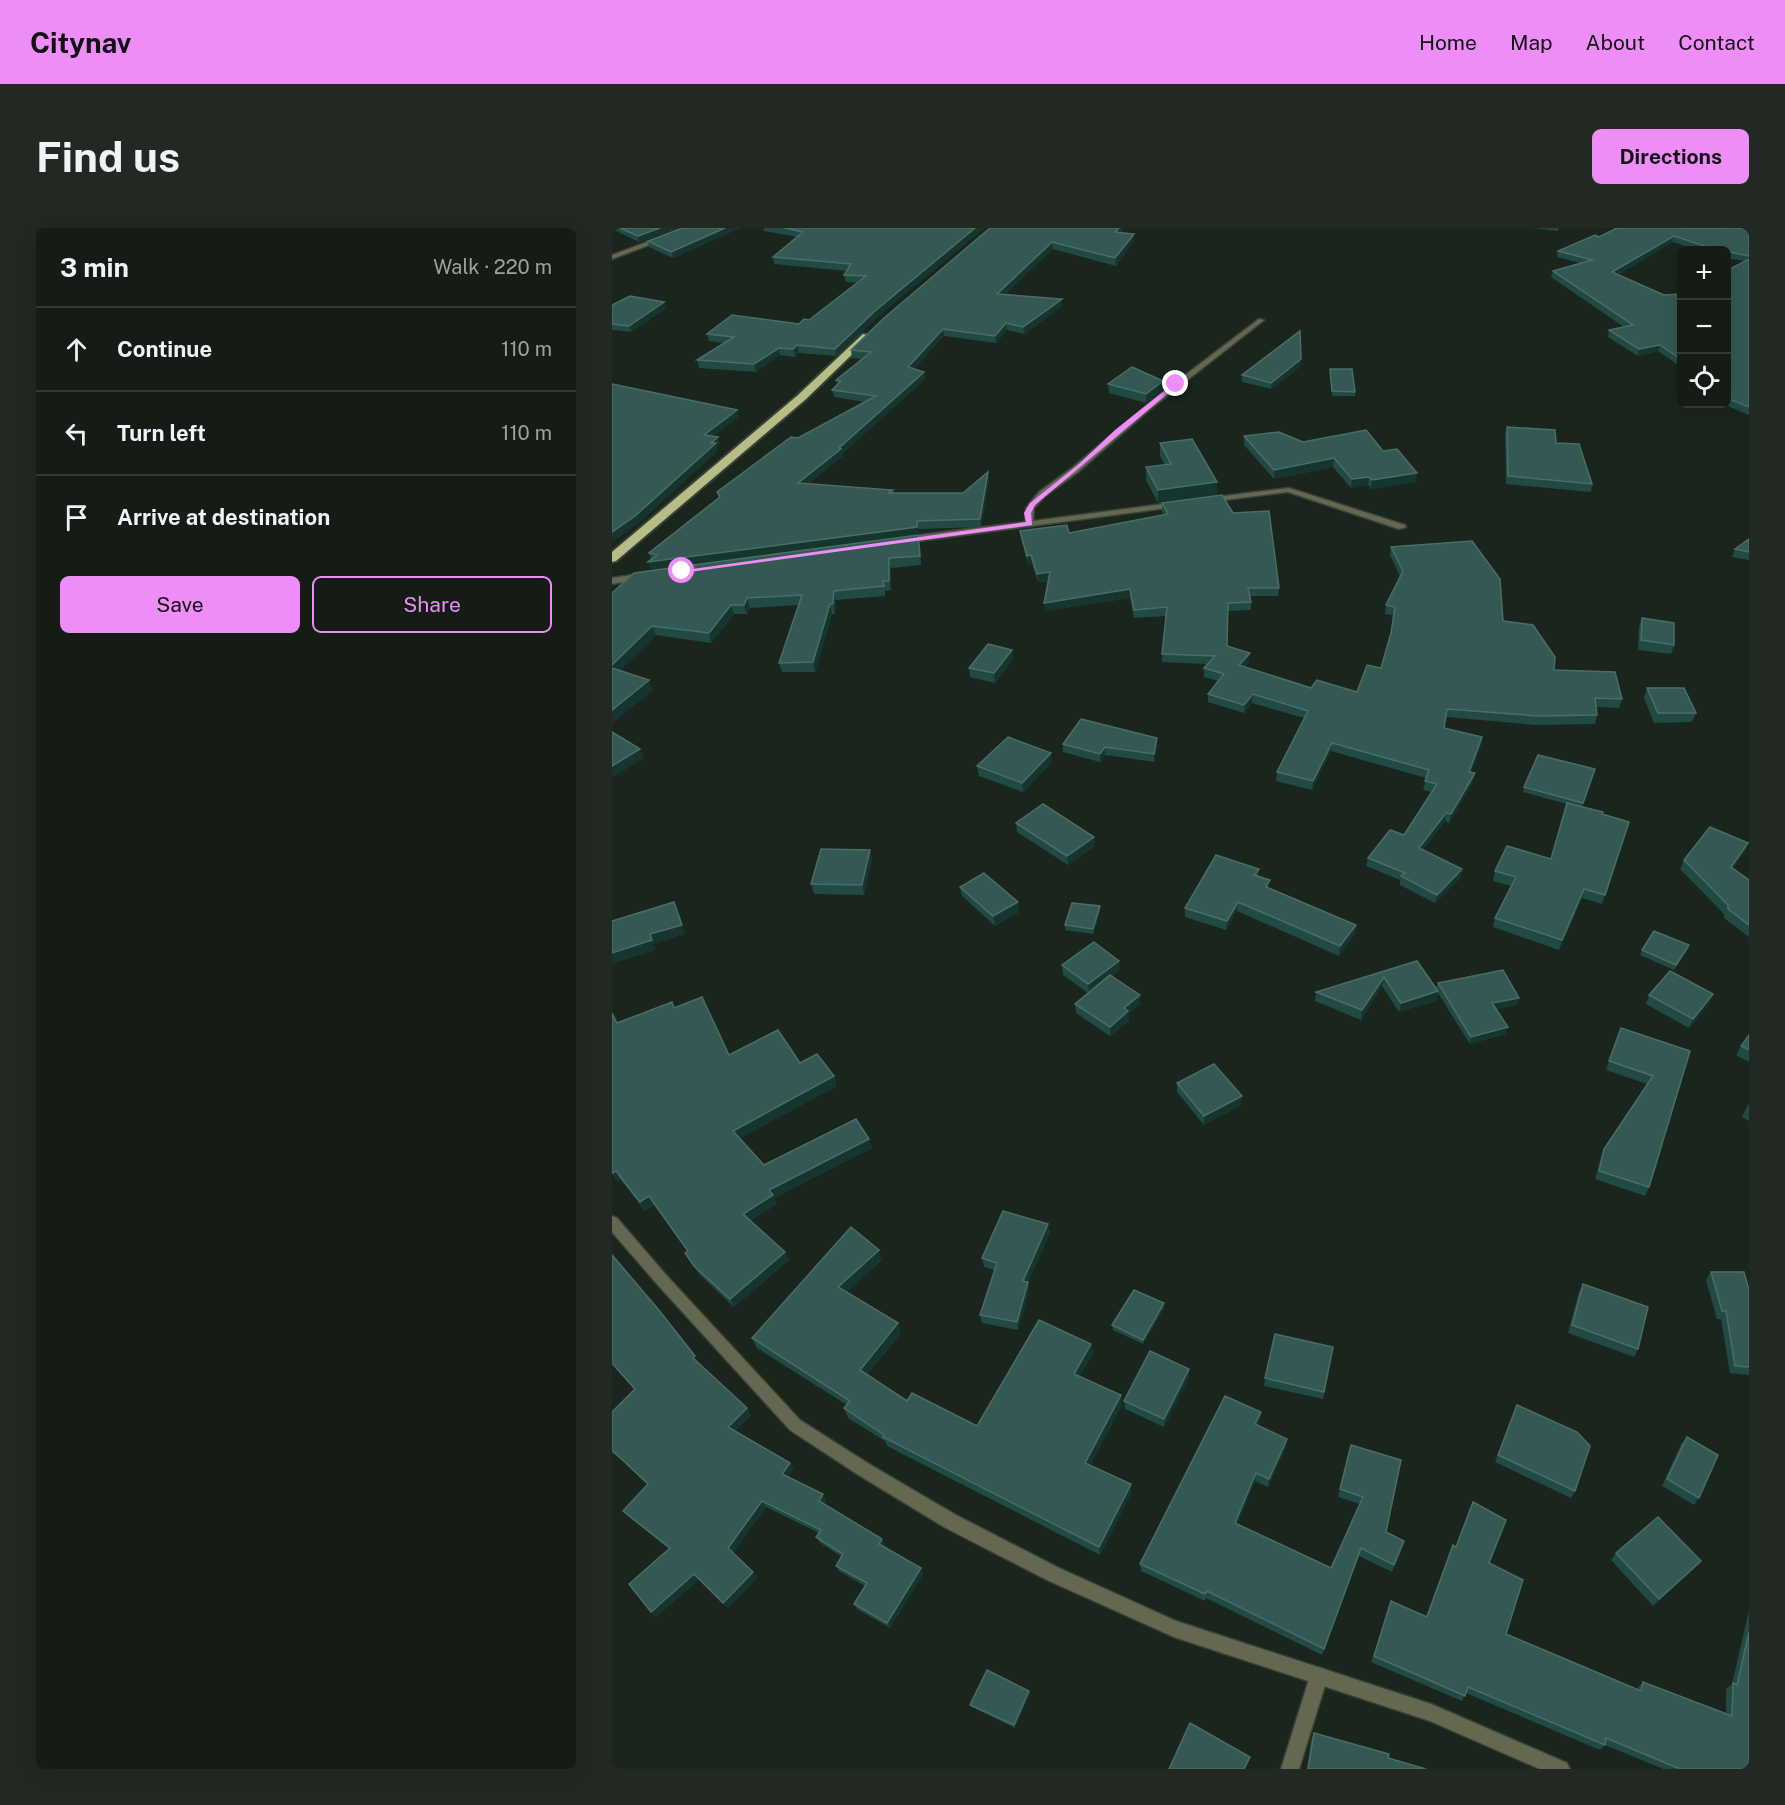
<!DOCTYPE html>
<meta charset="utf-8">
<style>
:root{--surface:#141c15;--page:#212922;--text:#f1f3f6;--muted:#9da1a0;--line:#333a34;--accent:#ee8cf8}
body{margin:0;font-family:"Public Sans",sans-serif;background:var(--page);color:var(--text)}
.controls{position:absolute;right:18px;top:18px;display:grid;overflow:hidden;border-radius:9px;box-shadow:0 6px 24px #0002}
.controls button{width:54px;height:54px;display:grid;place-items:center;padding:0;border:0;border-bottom:2px solid var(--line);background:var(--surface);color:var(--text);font:30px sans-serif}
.stop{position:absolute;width:18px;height:18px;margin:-14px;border:4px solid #ee8cf8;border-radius:50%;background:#fff}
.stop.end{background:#ee8cf8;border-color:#fff;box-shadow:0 2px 6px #0008}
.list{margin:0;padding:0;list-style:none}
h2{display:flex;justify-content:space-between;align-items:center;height:78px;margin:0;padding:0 24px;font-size:26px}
h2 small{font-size:20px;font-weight:400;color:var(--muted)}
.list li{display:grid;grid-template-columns:39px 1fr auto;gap:18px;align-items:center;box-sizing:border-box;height:84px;padding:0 24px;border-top:2px solid var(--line)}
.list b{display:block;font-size:22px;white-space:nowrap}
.list em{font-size:20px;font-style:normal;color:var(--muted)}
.actions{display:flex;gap:12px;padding:18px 24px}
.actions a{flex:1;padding:14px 0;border:2px solid var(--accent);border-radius:9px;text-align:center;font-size:21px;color:var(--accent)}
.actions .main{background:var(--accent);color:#111}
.icon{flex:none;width:33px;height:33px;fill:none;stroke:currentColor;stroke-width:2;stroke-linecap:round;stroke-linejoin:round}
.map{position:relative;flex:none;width:1137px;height:1541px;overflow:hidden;border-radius:9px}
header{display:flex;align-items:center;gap:36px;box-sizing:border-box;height:84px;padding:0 30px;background:var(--accent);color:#111}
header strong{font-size:28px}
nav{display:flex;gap:33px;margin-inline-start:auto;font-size:21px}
.intro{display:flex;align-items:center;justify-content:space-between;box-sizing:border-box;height:144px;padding:0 36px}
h1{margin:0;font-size:42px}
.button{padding:15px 27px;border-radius:9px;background:var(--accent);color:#111;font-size:21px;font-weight:700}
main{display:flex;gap:36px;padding:0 36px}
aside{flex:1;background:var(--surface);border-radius:9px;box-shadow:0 6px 24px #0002}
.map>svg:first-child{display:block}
</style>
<header>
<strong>Citynav</strong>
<nav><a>Home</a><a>Map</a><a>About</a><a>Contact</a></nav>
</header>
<div class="intro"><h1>Find us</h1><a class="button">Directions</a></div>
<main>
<aside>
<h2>3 min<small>Walk · 220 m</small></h2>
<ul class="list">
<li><svg class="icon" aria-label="ahead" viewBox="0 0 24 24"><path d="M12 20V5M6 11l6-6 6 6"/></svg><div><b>Continue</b></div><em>110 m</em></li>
<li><svg class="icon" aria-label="left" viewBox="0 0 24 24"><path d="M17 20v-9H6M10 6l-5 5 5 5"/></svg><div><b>Turn left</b></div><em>110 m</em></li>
<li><svg class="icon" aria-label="arrive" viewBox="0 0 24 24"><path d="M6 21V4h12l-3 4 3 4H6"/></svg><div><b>Arrive at destination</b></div></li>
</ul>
<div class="actions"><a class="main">Save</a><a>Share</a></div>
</aside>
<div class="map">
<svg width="1137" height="1541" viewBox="0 0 1137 1541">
<rect width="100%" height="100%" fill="#1a251c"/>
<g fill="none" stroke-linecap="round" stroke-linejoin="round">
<g stroke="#374139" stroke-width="3">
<g id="minor">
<path d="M73,0H82L0,31V27Z"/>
<path d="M647,91L652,92L537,182L466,244L433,268L422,280L421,293L567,274H570V278L292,315L288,312L292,309L413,294L414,280L427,264L460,240L555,161Z"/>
<path d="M677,260L793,297L794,299L787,301L676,264L596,274L592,272L596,270Z"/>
<path d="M32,345L36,348L35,350L0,356V350Z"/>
<path d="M707,1439L713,1442L716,1448L687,1541H669L698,1448L701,1442Z"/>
</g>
</g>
<g stroke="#374139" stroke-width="3">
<path id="tertiary" d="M0,988L5,990L55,1048L188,1192L257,1236L344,1287L447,1340L564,1393L819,1476L955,1535L958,1541H928L818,1493L562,1409L435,1352L332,1299L245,1246L178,1202L45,1056L0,1004Z"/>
</g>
<g stroke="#374139" stroke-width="4">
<path id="trunk" d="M251,106L259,108L194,171L4,333L0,334V324L186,167Z"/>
</g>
<use href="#minor" fill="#656851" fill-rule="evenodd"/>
<use href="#tertiary" fill="#656851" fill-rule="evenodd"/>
<use href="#trunk" fill="#b6be86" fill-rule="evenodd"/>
</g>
<g fill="#214a45">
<path d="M0,0H67L27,14L0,1Z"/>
<path d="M71,0H128L61,30L37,19L36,13Z"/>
<path d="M152,0H372L264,90L224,128L187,125L183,129L168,127L144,144L87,140L85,132L112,115L97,113L95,106L187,96L197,92L246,55L234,54L232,47L235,43L162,36L161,29L185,9L152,3Z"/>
<path d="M378,0L509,5L522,6V13L504,38L441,21L392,67L450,71V78L412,106L395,102L384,115L332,108L302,141L312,144L313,151L230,226L231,228L196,256L281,262L282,265H351L376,244L377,252L369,299L306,301L307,307L39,343V332L37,325L107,271L105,264L186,210L253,174L222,169L220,162L225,156L224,152L251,131L240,130L239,122Z"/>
<path d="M921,0H947L946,3Z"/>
<path d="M1137,0V187L1111,176H1114V43L1133,33L1114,30V22H1086L1060,14L1006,47L1052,67L1070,66V140L1046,123L1026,128L996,109L997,102L1012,99L939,49L941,43L968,35L945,29L946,23L987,9Z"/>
<path d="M52,74L54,80L19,104L0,102V77Z"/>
<path d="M689,138L659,161L630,154V147Z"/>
<path d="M718,141L743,164V168H720Z"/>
<path d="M496,156L551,161L534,175L497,165Z"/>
<path d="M895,199L944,215L980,256L979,264L894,256L893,206Z"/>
<path d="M632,208L691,214L771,223L804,254L759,261L756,257L739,260L721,239L662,251L632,217Z"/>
<path d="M548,215L605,254V267L546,275L534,252V239L553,237L548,228Z"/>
<path d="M550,275L667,360L666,368H638L639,374V382L616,383L615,418L637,434L633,439L699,460L745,464L769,440L779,405L781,387L773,386L774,377L788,349L778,327L779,319L891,393L942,442L1010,471L1007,480L984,479L985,487L983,496L924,497L834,489L832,500L870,509L869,518L859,544L861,554L837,595L833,593L811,622L850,641L848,650L823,675L788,657V652L754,638L756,630L792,607L820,564L811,562L814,550L719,523L700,562L664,553L665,544L692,490L640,475L632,485L596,474V466L606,453L592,449V440L596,436L550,434V426L554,388L522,390L518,370L433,383L432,375L437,353L426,354L420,335L416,336L409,311L408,303L457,305L552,287L550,284Z"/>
<path d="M1137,311V332L1120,329L1123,321Z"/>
<path d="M308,316L309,337L279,340V362L273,363V368L224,372L223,386H220L203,444H170L167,435L187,377L138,380L135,386H122L99,415L44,407L8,442L41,462L0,495V365Z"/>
<path d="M1030,390L1062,417L1059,426L1026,422L1027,399Z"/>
<path d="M400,422L401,431L383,455L358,449L357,440Z"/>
<path d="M1035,460L1084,485L1080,494L1042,495L1032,470Z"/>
<path d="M451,516L545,518L542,534L493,527L488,534L451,524Z"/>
<path d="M440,534L411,564L367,548L365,538Z"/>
<path d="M983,541L970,579L1017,594L990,676L970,670L947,722L881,699L883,690L899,658L881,653L883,643L939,631L955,576L911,564L912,559Z"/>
<path d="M404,595L483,618L456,637L405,604Z"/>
<path d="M1136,615L1132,625L1121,640L1137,652V709L1112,690V686L1068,641L1072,632Z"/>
<path d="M258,622L260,631L252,667L202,666L199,656Z"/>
<path d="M647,641L646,648L658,660L744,697L743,706L727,728L625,683L614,702L573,689V680Z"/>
<path d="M348,659L407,684L383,698L350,668Z"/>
<path d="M488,678V683L481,706L453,702V697Z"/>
<path d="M1030,722H1075L1062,742L1028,727Z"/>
<path d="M805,733L824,761L826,755L907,770L905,777L884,781L894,806L858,816L826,765L824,773L787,784L770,758L749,792L703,773L704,764Z"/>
<path d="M450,737L508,742L500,748L528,767V776L516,786L517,793L498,808L464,785L463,776L476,765L451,747Z"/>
<path d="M1037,767L1097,776L1077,800L1034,776Z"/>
<path d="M62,780L117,827L188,835L222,848L225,858L128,910L152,937L257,911L260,920L162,970L165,976L138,993L173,1024L177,1032L122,1079L87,1046L73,1025L75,1023L42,977L33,983L9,952L6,954L0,945L5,795Z"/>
<path d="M1009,800L1078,823L1037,959L1033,968L983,951L989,929L992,921L1035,856L994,842Z"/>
<path d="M1137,807V834L1124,827L1129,818Z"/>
<path d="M565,855L629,877L592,897L565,864Z"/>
<path d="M1137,875V893L1130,889Z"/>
<path d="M436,996L438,1005L416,1054L417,1063L406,1102L370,1095L368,1087L382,1042L372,1039L370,1030Z"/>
<path d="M267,1022L270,1032L235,1064L289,1105L255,1147L295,1173L365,1198L479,1116L481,1125L468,1148L509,1167L510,1177L478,1237L519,1265L488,1327L275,1218L273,1213L236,1190L232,1180L235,1177L145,1120L140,1110Z"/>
<path d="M0,1027L87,1135L135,1180L139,1187L123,1203L178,1235L182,1241L176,1249L211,1266L214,1272L212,1276L273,1317L272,1319L309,1340L311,1346L278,1400L245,1381L242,1376L253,1358L227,1343L224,1338L229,1328L208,1315L204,1309L207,1305L154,1279L121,1325L141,1344L145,1350L116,1380L87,1351L44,1389L39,1384L57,1321L17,1289L11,1283L36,1257L9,1231L0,1225V1184L22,1161L0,1136Z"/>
<path d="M1099,1044L1137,1062V1147L1118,1145L1109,1091H1105L1094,1052Z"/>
<path d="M971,1056L1026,1121L1022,1129L956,1105L967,1064Z"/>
<path d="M552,1080L531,1116L501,1102L500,1097Z"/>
<path d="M721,1119L711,1171L652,1158L653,1150Z"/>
<path d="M577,1141V1149L552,1199L513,1181L512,1173Z"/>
<path d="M649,1184L648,1192L646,1197L674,1219L656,1259L643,1253L625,1296L719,1340L748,1276L726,1269L739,1217L774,1304L792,1313L780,1344L747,1328L710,1427L594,1370L593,1373L529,1343L528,1336Z"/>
<path d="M902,1184L963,1263L959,1270L883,1234Z"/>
<path d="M1075,1209L1087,1270L1082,1277L1050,1258L1069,1216Z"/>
<path d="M861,1274L877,1335L894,1406L1025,1462L1026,1459L1031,1454L1114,1486V1461L1120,1456L1137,1382V1541H1051L993,1517L988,1522L854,1465L850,1473L759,1434L777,1379L814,1388L838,1324L841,1317L844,1319Z"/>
<path d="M1004,1325L1083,1340L1041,1378L999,1332Z"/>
<path d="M417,1463L418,1465L403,1500L360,1479L358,1477Z"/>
<path d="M702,1505L776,1530L814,1541H695L699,1512Z"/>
</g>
<g fill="#16352e">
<path d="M48,0H67L27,14L26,8Z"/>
<path d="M113,0H128L61,30L59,24Z"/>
<path d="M363,0H372L264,90L224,128L223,121L263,83Z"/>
<path d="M507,0H513L503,11V4Z"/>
<path d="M522,6V13L504,38L503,30Z"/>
<path d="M1062,8L1060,14L999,51L1000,44Z"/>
<path d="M440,14L441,21L385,73V66Z"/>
<path d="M450,71V78L412,106L411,99Z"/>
<path d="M52,74L54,80L19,104L17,98Z"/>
<path d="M394,95L395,102L384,115L383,108Z"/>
<path d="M331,101L332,108L297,147L296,139Z"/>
<path d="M185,117L187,125L183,129L181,121Z"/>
<path d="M1048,117L1046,123L1026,128L1027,121Z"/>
<path d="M167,120L168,127L144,144L142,136Z"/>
<path d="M689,131V138L659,161V155Z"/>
<path d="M312,144L313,151L230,226L231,228L187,263L186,255L227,220Z"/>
<path d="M551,153V161L534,175V166Z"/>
<path d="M125,182L127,189L94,214L92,207Z"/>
<path d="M106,209L108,216L105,219L106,223L26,296L0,314V304Z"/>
<path d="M722,230L721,239L662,251V242Z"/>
<path d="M376,244L377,252L369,299L368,291Z"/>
<path d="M805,245L804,254L759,261L760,252Z"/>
<path d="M757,249L756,257L739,260L740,251Z"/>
<path d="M605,254V267L546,275V262Z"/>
<path d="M305,293L307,307L39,343L36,334Z"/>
<path d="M419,327L420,335L416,336L415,328Z"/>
<path d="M277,330L279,340V362L277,353Z"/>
<path d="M438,344L439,353L426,354L425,346Z"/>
<path d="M518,361V370L433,383L432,375Z"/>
<path d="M222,363L224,372L223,386L221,376Z"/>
<path d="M135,370L138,380L135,386L132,377Z"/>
<path d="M218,376L220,386L203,444L201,434Z"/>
<path d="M119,377L122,386L99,415L97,405Z"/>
<path d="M40,398L44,407L2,449L0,444V437Z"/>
<path d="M400,422L401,431L383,455L382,445Z"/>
<path d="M638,425L637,434L627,446V437Z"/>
<path d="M37,452L41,462L0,495V482Z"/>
<path d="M641,466L640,475L632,485V477Z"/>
<path d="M870,509L869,518L856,552L857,544Z"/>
<path d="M545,510V518L542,534V526Z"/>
<path d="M720,515L719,523L700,562L701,553Z"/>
<path d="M493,519V527L488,534V526Z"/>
<path d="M28,521L32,530L0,550V538Z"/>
<path d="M439,525L440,534L411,564L410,555Z"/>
<path d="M863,545L861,554L837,595L839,586Z"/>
<path d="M834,585L833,593L806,628L807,620Z"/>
<path d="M482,609L483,618L456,637L455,628Z"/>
<path d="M1136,615L1132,625L1115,648L1119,639Z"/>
<path d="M258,622L260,631L252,667L250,657Z"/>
<path d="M850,641L848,650L823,675L825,667Z"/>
<path d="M972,661L970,670L947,722L950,712Z"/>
<path d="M62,674L73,706L42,716L44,722L0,736V725L38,706Z"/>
<path d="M406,674L407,684L383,698L381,688Z"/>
<path d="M626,674L625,683L614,702L615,693Z"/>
<path d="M488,678V683L481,706V701Z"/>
<path d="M744,697L743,706L727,728L728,718Z"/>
<path d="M507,733L508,742L477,766L476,756Z"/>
<path d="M772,749L770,758L749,792L750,782Z"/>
<path d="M826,763L824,773L787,784L789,775Z"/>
<path d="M1101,766L1097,776L1077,800L1081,791Z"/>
<path d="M528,767V776L516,786L517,793L498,808V799L512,780Z"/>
<path d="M907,770L905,777L878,782L880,775Z"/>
<path d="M896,799L894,806L858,816L859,809Z"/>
<path d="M222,848L225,858L125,912L121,903Z"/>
<path d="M630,868L629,877L592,897V888Z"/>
<path d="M257,911L260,920L162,970L165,976L135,995L131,986L157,962Z"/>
<path d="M4,943L9,952L6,954L1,945Z"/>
<path d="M37,968L42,977L33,983L28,974Z"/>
<path d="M436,996L438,1005L416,1054L417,1063L406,1102L405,1094L411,1053Z"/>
<path d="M267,1022L270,1032L230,1069L226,1059Z"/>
<path d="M173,1024L177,1032L122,1079L118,1071Z"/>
<path d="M552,1075V1080L531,1116V1112Z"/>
<path d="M286,1095L289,1105L252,1151L248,1142Z"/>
<path d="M479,1116L481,1125L464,1155L462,1146Z"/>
<path d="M577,1141V1149L552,1199V1191Z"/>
<path d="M509,1167L510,1177L474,1244L473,1235Z"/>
<path d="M135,1180L139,1187L120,1206L116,1199Z"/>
<path d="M649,1184L648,1192L642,1204L643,1196Z"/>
<path d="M675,1211L674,1219L656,1259L657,1251Z"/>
<path d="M178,1235L182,1241L174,1252L170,1246Z"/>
<path d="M644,1245L643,1253L623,1303V1295Z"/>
<path d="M519,1256V1265L488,1327L487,1319Z"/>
<path d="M211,1266L214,1272L210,1279L207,1273Z"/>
<path d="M150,1273L154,1279L121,1326L116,1320Z"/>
<path d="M270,1311L273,1317L270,1322L267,1316Z"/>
<path d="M749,1320L747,1328L710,1427L712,1421Z"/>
<path d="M1089,1333L1083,1340L1041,1378L1047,1371Z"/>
<path d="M309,1340L311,1346L278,1400L275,1395Z"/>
<path d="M141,1344L145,1350L116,1380L111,1375Z"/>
<path d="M82,1346L87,1351L44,1389L39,1384Z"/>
<path d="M417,1463L418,1465L403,1500L402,1497Z"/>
</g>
<g fill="#345954" stroke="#4c6d67" stroke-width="1.5">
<path d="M8,0H48L26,8Z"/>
<path d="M71,0H113L59,24L36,13Z"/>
<path d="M172,0H363L263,83L223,121L185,117L181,121L167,120L142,136L85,132L122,109L95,106L120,87L187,96L192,91L197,92L254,48L232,47L239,36L161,29L191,4Z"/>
<path d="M378,0H507L503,4L522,6L503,30L440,14L385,66L450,71L411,99L394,95L383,108L331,101L296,139L312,144L227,220L229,221L186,255L281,262L277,265H351L376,244L368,291L305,293V299L36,334L45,327L37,325L108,269L105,264L179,209L186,210L264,168L220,162L229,153L224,152L259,124L239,122L272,90Z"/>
<path d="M1005,0H1137V28L1099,20L1062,8L1000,44L1052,67L1070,66V132L1048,117L1027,121L997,102L1021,97L941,43L980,32L946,23L983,7L987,9Z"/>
<path d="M1137,31V179L1114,170V169L1119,166L1114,163V43Z"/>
<path d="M18,68L52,74L17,98L0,96V77Z"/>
<path d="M688,103L689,131L659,155L630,147Z"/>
<path d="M520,139L551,153L534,166L496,156Z"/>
<path d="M718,141H740L743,164L720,163Z"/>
<path d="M0,156L125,182L92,207L106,209L99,215H104L23,288L0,304Z"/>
<path d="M895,199L943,202L944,215L967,216L980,256L896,248Z"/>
<path d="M754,202L771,223L785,221L805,245L760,252L757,249L740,251L722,230L662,242L632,208L667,204L691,214Z"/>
<path d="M580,211L605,254L546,262L534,239L559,236L548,215Z"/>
<path d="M610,267L621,285L657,283L667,360H636L639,374L616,375L615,418L638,425L627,437L699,460L705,452L745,464L755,437L769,440L779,405L783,379L774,377L791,343L779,319L860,313L888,351L891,393L921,397L943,429L942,442L1003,444L1010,471L983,470L985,487L926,488L835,481L832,500L870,509L857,544L863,545L839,586L834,585L807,620L850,641L825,667L789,648L793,645L756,630L778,602L792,607L825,556L813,553L817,542L720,515L701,553L665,544L696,483L641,466L632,477L596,466L612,446L592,440L603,428L550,426L555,379L522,382L518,361L432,375L438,344L425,346L419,327L415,328L408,303L455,297L457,305L556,286L550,275Z"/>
<path d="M306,307L308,328L277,330V353H271L272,358L222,363L221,376H218L201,434L167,435L190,367L135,370L132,377H119L97,405L40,398L0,437V365L22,345Z"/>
<path d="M1137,311V324L1123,321Z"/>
<path d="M1030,390L1062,395V417L1029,412Z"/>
<path d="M376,416L400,422L382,445L357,440Z"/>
<path d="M0,440L37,452L0,482Z"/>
<path d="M1035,460H1072L1084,485H1046Z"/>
<path d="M469,491L545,510L542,526L493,519L488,526L451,516Z"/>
<path d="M0,504L28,521L0,538Z"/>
<path d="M396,509L439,525L410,555L365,538Z"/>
<path d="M926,527L983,541L971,575L912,559Z"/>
<path d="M955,575L991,584L990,586L1017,594L993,667L972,661L950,712L883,690L904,649L883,643L895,618L939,631Z"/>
<path d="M431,576L482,609L455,628L404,595Z"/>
<path d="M1098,599L1136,615L1119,639L1137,652V697L1116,681V677L1072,632Z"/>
<path d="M209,621L258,622L250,657L199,656Z"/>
<path d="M604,627L647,641L642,647L658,652L654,659L744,697L728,718L626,674L615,693L573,680Z"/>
<path d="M372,645L406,674L381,688L348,659Z"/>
<path d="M62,674L70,697L38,706L40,712L0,725V693Z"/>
<path d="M460,675L488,678L481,701L453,697Z"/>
<path d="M1042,703L1077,717L1064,737L1030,722Z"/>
<path d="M482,714L507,733L476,756L450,737Z"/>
<path d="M805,733L826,763L789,775L772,749L750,782L704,764Z"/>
<path d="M891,742L907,770L880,775L896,799L859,809L826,755Z"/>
<path d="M1058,743L1101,766L1081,791L1037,767Z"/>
<path d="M498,747L528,767L512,780L516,783L498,799L463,776Z"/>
<path d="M90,769L117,827L166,802L188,835L205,826L222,848L121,903L152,937L244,891L257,911L157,962L161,967L131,986L173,1024L118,1071L82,1038L73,1025L76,1023L37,968L28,974L4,943L1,945L0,944V785L5,795L60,774L62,780Z"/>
<path d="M1009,800L1078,823L1037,959L987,943L992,921L1041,848L997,833Z"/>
<path d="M1137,807V822L1129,818Z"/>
<path d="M602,836L630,868L592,888L565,855Z"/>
<path d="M391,983L436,996L411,1053L416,1054L405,1094L368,1087L385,1035L370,1030Z"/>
<path d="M239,999L267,1022L226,1059L286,1095L248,1142L295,1173L300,1165L365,1198L427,1092L479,1116L462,1146L509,1167L473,1235L519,1256L487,1319L271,1209L272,1207L232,1180L238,1173L140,1110Z"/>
<path d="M0,1027L46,1081L83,1128L81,1130L135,1180L116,1199L178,1235L170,1246L211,1266L207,1273L270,1311L267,1316L309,1340L275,1395L242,1376L255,1355L224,1338L231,1326L204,1309L209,1302L150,1273L116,1320L141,1344L111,1375L82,1346L39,1384L17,1356L58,1320L11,1283L36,1256L0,1222V1184L23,1161L0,1135Z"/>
<path d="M1099,1044H1132L1137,1062V1139L1123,1138L1114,1083H1110Z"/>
<path d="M971,1056L1036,1079L1026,1121L960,1097Z"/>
<path d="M522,1062L552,1075L531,1112L500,1097Z"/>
<path d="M663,1106L721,1119L712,1164L653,1150Z"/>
<path d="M538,1123L577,1141L552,1191L512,1173Z"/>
<path d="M613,1168L649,1184L643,1196L675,1211L657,1251L644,1245L623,1295L719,1340L751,1269L728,1261L739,1217L789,1232L774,1304L792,1313L782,1337L749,1320L712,1421L595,1363L593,1366L528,1336Z"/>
<path d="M905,1177L965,1204L978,1218L963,1263L886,1227Z"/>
<path d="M1075,1209L1106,1227L1087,1270L1055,1251Z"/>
<path d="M861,1274L894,1292L877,1335L911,1352L894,1406L1029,1463L1031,1454L1120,1488L1121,1455L1125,1457L1137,1404V1541H1068L994,1510L993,1517L856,1459L853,1468L762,1428L779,1373L815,1389L841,1317L844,1319Z"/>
<path d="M1046,1289L1089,1333L1047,1371L1004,1325Z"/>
<path d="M375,1442L417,1463L402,1497L358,1477Z"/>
<path d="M578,1495L638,1529L632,1541H557Z"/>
<path d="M702,1505L777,1526L776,1530L814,1541H696Z"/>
</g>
<path fill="#ee8cf8" d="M562,155L567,156L423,277L419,285L420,297L70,345L66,343L414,294L412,285L418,275L467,236L503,202Z"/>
</svg>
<div class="controls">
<button>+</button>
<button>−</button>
<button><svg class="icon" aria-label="locate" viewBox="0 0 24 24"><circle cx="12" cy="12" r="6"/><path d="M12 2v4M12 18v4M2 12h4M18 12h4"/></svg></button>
</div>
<div class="stop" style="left:70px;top:343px"></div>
<div class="stop end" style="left:564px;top:156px"></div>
</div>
</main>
